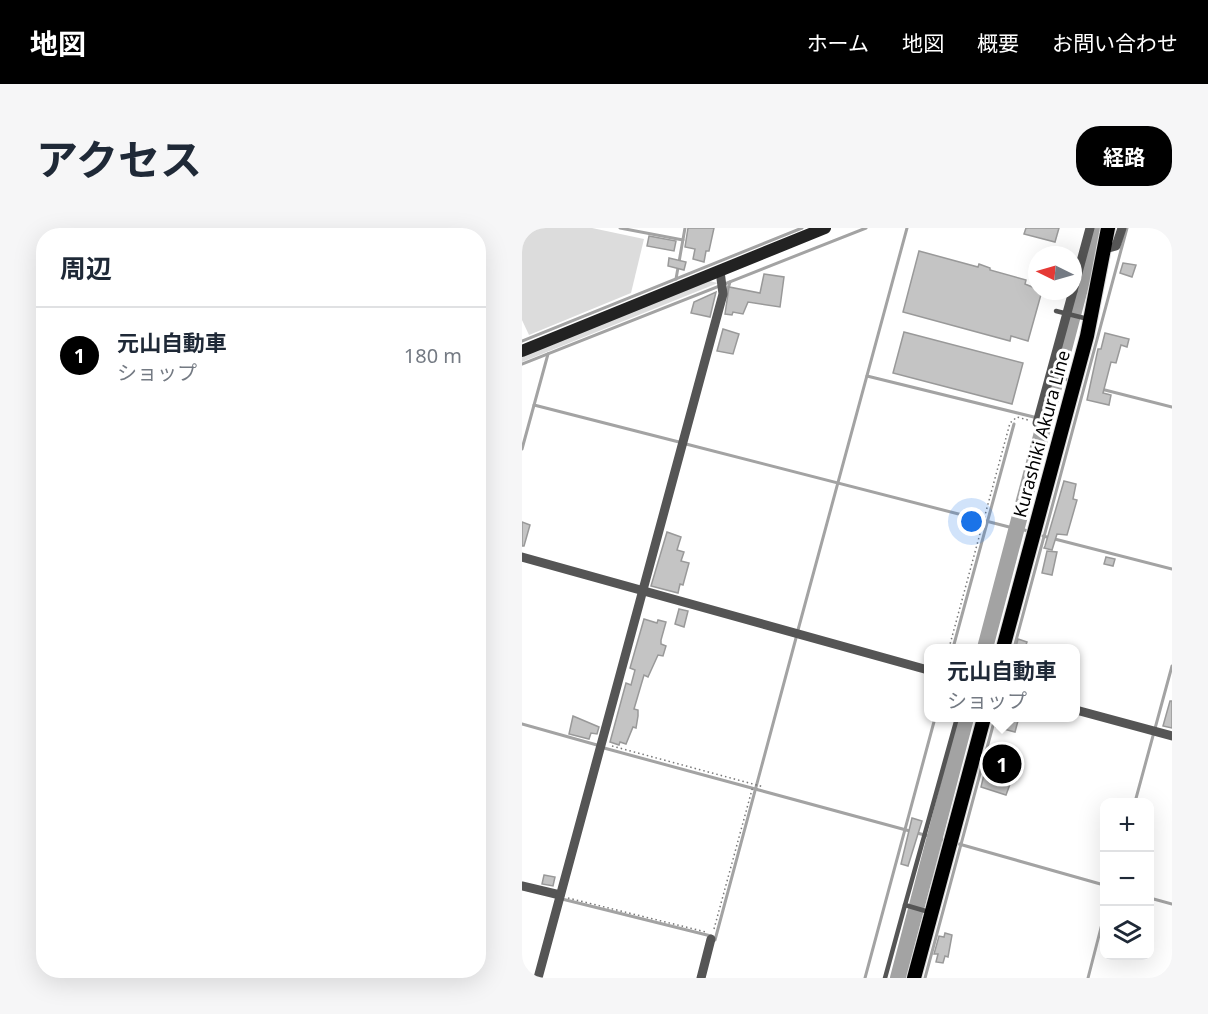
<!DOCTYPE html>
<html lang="ja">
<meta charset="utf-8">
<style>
:root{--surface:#fff;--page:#f6f6f7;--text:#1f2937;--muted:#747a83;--line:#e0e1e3;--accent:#000}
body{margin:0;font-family:"Noto Sans","Noto Sans JP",sans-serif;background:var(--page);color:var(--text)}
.controls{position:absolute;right:18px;bottom:18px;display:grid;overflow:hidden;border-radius:12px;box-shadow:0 6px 24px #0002}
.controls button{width:54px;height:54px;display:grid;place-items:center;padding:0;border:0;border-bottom:2px solid var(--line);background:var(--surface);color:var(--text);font:30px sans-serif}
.compass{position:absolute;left:506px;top:18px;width:54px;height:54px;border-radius:50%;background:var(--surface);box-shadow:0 6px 24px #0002;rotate:275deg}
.you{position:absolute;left:450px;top:294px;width:21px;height:21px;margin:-15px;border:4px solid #fff;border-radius:50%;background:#1a73e8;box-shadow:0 0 0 9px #1a73e833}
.badge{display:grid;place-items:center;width:39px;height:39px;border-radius:50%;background:var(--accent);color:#fff;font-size:20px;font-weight:700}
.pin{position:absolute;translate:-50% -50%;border:3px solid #fff;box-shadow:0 2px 6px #0006}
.popup{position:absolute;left:402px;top:416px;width:156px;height:78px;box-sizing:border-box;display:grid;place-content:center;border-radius:12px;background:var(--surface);filter:drop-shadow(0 2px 4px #0005);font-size:20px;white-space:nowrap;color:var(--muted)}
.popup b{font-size:22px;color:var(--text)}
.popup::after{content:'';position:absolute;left:50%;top:100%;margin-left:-12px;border:12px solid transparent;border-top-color:var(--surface)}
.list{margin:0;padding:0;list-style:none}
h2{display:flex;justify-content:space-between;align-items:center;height:78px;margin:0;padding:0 24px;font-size:26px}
h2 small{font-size:20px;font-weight:400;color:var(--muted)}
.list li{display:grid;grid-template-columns:39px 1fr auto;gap:18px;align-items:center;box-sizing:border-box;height:96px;padding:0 24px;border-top:2px solid var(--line)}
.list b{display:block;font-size:22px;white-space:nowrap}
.list p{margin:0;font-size:20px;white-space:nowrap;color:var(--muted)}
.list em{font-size:20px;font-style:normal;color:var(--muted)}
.icon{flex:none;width:33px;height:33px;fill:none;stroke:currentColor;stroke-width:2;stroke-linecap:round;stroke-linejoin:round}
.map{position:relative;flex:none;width:650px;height:750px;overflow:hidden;border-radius:24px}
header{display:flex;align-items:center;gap:36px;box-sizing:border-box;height:84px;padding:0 30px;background:var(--accent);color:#fff}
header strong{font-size:28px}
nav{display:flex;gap:33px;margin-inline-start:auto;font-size:21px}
.intro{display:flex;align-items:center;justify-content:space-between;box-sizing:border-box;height:144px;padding:0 36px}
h1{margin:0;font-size:42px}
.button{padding:15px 27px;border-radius:24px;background:var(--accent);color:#fff;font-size:21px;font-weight:700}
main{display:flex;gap:36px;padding:0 36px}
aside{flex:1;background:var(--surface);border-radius:24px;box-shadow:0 6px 24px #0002}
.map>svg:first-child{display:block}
</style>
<header>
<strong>地図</strong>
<nav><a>ホーム</a><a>地図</a><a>概要</a><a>お問い合わせ</a></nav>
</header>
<div class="intro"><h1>アクセス</h1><a class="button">経路</a></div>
<main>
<aside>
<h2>周辺<small></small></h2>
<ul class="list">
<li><span class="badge">1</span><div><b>元山自動車</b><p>ショップ</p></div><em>180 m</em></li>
</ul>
</aside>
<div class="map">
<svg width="650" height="750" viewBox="0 0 650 750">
<rect width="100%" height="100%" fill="#fff"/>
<g fill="#dcdcdc">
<path d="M0,0H70L122,11L109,65L7,107L0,92Z"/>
<path d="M187,53L196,55L0,134V128Z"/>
<path d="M416,612L422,614L409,656L405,653Z"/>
</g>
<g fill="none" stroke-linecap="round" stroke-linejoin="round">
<g stroke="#a3a3a3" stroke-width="3">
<path d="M98,0L161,12"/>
<path d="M154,51L163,0"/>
<path d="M204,67L208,54"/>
<path d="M0,113L280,0"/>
<path d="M0,136L344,0"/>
<path d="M345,148L524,192"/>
<path d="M536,149L546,152"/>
<path d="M579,161L650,179"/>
<path d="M12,177L157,214"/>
<path d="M164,216L495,301"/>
<path d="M0,221L26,126"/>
<path d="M495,300L506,303"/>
<path d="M521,308L650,341"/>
<path d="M276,402L385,0"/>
<path d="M431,420L492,196"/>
<path d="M492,420L605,0"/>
<path d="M0,496L75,517"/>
<path d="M82,520L421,612"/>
<path d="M613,574L650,438"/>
<path d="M437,616L582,657"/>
<path d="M628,670L650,676"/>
<path d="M40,671L189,708"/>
<path d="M193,712L274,410"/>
<path d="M343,750L413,490"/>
<path d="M403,750L473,490"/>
<path d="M566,750L582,688"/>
</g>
<g stroke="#a3a3a3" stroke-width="16">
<path d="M463,420L574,0"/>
<path d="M376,750L444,490"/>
</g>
</g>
<g fill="#c4c4c4" stroke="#999" stroke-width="1.5">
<path d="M166,0H192L187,23H184L182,34L171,31L173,21L163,19Z"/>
<path d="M504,0H537L533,14L502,6Z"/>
<path d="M127,8L154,13L152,23L125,18Z"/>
<path d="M397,23L456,39L457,36L468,40V42L504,52L503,56L520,63L506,113L489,108L488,113L381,84Z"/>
<path d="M147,30L164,34L162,42L146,38Z"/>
<path d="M601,35L614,37L610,49L598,45Z"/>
<path d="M242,46L262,49L258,79L226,74L221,86L211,84L210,87L203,86L207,59L238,65Z"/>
<path d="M194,64L188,89L169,85L172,74Z"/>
<path d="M201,101L217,106L211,126L195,123Z"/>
<path d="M382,104L501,135L490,176L371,145Z"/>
<path d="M583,105L607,111L605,119L599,117L594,135L589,134L581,165L589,167L587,177L565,172L576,121H579Z"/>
<path d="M542,253L554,256L551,271L555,272L545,307L535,306L530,322L522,320L523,318Z"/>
<path d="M0,294L8,297L2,318H0Z"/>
<path d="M145,304L159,309L155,322L162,324L159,333L167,335L161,357L158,356L156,365L129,358Z"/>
<path d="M525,323L535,324L530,347L520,345Z"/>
<path d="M584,329L593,331L591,338L582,336Z"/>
<path d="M157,381L166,383L162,399L153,396Z"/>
<path d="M122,391L135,395L136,392L144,394L139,412V416L144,418L141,428L136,427L126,449L122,447L112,481L116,482V488L114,500L111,499L104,516L98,514L97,517L88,514L104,455L109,457L113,442L108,440Z"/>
<path d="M496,411L505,414L503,420L494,419Z"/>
<path d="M648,473H650V500L641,498Z"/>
<path d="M51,488L77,499L75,506L69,505L67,511L47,506Z"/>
<path d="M476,489H497L493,504L474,499Z"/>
<path d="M464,538L491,548L484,567L459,559Z"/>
<path d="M390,590L400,593L386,638L379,636Z"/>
<path d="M22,647L33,649L31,658L20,656Z"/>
<path d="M423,705L430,707L426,729L423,728L421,735L414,734L416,726H412L417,708L422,709Z"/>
</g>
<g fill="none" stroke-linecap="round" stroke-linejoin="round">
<g stroke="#dbdbdb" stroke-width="16">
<g id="primary">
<path d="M481,420L565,108L586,0"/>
<path d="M392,750L462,490"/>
</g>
</g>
<g stroke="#777" stroke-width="1.5" stroke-dasharray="1.5 3" stroke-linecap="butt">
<path d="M643,0L650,1"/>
<path d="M427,420L488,195L495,189L506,192"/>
<path d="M90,518L242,559"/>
<path d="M46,670L184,704"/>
<path d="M192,701L231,558"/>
</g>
<g stroke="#555" stroke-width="4.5">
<path d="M534,83L566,91"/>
<path d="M407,684L383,677L435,490"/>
<path d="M363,750L383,677"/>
</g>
<g stroke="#555" stroke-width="9">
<path d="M583,21L594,18L600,0"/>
<path d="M551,63L568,0"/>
<path d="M515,195L551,63"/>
<path d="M0,329L406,442"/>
<path d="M554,482L650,508"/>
<path d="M0,658L38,667"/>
<path d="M16,750L201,66L198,43"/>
<path d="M179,750L189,711"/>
</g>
<path stroke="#222" stroke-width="12" d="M0,123L303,0"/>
<use href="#primary" stroke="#000" stroke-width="14"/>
</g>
<g text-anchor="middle" stroke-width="6" stroke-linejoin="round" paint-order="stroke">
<g font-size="18" fill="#000" stroke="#fff">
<text transform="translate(520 206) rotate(-75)" y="6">Kurashiki Akura Line</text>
</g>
</g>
</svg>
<div class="controls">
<button>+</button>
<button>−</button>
<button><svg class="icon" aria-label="layers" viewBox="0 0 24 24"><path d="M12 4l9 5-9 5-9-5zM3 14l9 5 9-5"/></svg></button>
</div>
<svg class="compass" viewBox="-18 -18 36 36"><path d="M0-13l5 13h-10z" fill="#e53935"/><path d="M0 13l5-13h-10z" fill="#747a83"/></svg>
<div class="you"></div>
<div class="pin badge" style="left:480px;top:536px">1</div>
<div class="popup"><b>元山自動車</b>ショップ</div>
</div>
</main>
